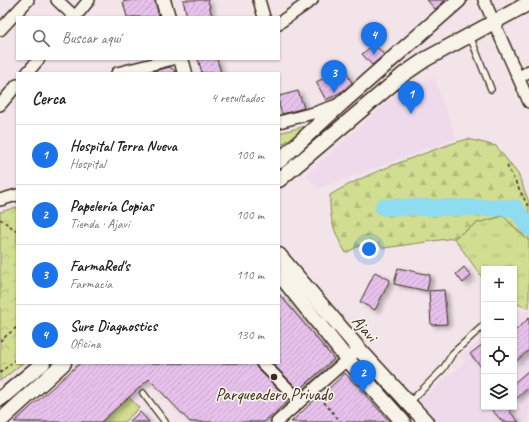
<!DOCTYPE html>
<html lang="es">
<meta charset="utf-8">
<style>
:root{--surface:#fff;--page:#f2f2f2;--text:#222;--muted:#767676;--line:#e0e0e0;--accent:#1a73e8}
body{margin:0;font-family:Caveat,sans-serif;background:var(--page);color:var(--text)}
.controls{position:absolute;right:12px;bottom:12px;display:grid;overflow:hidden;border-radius:0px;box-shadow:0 1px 3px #0004}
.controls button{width:36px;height:36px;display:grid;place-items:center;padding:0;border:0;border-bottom:1px solid var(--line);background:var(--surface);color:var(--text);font:20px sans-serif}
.you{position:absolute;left:369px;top:249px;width:14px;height:14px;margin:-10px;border:3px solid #fff;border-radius:50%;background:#1a73e8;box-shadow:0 0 0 6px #1a73e833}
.badge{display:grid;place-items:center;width:26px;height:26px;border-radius:50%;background:var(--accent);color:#fff;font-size:13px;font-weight:700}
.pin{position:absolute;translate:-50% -33px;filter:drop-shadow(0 1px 2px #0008)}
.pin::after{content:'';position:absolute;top:21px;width:14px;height:12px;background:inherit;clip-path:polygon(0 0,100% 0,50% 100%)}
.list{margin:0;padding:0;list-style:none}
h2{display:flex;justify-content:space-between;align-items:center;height:52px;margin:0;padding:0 16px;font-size:17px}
h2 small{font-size:13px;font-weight:400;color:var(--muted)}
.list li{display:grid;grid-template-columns:26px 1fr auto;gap:12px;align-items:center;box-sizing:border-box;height:60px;padding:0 16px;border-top:1px solid var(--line)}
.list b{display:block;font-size:15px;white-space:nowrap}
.list p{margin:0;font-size:13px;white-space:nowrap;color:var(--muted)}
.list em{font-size:13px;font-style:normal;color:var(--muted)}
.icon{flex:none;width:22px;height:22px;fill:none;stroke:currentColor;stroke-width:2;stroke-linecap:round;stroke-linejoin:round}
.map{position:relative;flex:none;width:529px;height:422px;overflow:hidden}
.search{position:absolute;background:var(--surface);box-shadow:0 1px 3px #0004;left:16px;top:16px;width:264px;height:44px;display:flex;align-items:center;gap:10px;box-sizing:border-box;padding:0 14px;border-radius:0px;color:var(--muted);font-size:15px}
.panel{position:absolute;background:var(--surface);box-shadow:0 1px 3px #0004;left:16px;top:72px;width:264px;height:292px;border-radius:0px}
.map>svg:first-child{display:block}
</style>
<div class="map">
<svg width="529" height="422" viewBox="0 0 529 422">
<defs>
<pattern id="grass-tufts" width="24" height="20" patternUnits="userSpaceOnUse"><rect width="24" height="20" fill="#d1dd90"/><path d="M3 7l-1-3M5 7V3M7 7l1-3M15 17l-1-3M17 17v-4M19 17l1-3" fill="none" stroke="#b4be7c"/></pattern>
<pattern id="forest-firs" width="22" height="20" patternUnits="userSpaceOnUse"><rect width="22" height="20" fill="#d1dd90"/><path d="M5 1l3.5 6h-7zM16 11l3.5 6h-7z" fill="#b4be7c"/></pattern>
<pattern id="park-crowns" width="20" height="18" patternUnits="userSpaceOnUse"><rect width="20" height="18" fill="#d1dd90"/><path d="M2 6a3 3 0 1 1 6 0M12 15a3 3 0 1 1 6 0" fill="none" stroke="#b4be7c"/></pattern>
<pattern id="building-hatch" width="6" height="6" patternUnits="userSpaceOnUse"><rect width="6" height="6" fill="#e6c1ec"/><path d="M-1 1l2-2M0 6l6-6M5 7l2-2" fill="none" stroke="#c6a6ca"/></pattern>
<filter id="shadow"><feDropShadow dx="4" dy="2.5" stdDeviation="2" flood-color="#0004"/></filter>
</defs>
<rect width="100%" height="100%" fill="#f2e4e9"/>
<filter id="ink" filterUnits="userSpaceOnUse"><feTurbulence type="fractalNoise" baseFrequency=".025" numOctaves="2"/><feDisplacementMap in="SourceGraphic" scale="8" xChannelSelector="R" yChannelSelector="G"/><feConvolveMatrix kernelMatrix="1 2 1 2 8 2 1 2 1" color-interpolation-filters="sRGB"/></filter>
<g filter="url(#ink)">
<g fill="#eedaea">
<path d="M434,78L456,138L318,189L306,175L402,89Z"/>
<path d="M529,311V422H437L419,401L465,362L461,356L484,337V407H514V312Z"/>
<path d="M139,408L151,422H124Z"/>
</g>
<path fill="url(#grass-tufts)" stroke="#868457" d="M503,216L529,241V308L528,309L514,302V269H484V280L454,238L477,223Z"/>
<path fill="url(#forest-firs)" stroke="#868457" d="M468,139L496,146L518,174L529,202V241L503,216L477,223L454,238L384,248L370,240L346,253C334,233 329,218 330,195C355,180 382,169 409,159C429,152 448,144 468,139Z"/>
<g fill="url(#park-crowns)" stroke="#868457">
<path d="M306,126L279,147V133Z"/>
<path d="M17,207V363H23L0,381V212Z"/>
</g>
<path fill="#d1dd90" stroke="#868457" d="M129,397L139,408L124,422H101Z"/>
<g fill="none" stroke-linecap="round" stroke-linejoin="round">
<path stroke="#8fdbf0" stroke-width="17" d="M383,207L515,208L529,228"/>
</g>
<g fill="url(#building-hatch)" stroke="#3b2a1e" filter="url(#shadow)">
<path d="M131,0H155L159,17H127L123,2Z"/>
<path d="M183,0H208L212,17H187Z"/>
<path d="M427,0H446L435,9Z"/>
<path d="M374,44L384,55L372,65L362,54Z"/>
<path d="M198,59H217L221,73H202Z"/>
<path d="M170,67L175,71L176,73H146Z"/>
<path d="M344,68L352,83L343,91L326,100L316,82Z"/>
<path d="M298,91L304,108L282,114L279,105V96Z"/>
<path d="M464,267L471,276L463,283L456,274Z"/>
<path d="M398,268L430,275L427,291L394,284Z"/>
<path d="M375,272L390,280L375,310L360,302Z"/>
<path d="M444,290L447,324L431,325L429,291Z"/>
<path d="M279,294L334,359L299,390L272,363H279Z"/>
<path d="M529,318V350L514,363V332Z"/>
<path d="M484,343V370L470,354Z"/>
<path d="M80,363H255L257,368L289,400L264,422H190L149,379L101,422H14Z"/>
<path d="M529,370V387L514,401V383Z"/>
<path d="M345,373L390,422H291L318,397L319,398Z"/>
<path d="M489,407H514L509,411L519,422H503Z"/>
<path d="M140,412L149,422H129Z"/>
</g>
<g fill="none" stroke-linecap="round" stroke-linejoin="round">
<g stroke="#3b2a1e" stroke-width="8">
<g id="service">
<path d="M470,36L491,89"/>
<path d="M143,393L165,422"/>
<path d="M409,403L443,369L453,353L484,325"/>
</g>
</g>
<g stroke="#3b2a1e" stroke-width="14">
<g id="minor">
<path d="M57,0L75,17L89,0"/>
<path d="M259,0L264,17"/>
<path d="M484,0L529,102"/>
<path d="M279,23L312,0"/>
<path d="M0,30L28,0"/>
<path d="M27,73L39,59"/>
<path d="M117,73L173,59"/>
<path d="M519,78L529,71"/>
<path d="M0,105L17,85"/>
<path d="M279,122L317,112L340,104"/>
<path d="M0,200L17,195"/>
<path d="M262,363L300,401"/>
<path d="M277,422L359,349"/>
</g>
</g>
<g stroke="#3b2a1e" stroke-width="17">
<g id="tertiary">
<path d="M163,0L168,17"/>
<path d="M181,59L185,73"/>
<path d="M279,161L342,103L459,0"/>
<path d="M279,180L404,74L426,59L529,3"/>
<path d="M279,255L359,349L426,422"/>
<path d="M279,274L347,359L403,422"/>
<path d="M0,399L43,363"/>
<path d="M0,421L64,363"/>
</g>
</g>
<g stroke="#3b2a1e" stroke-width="1.5" stroke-dasharray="3 3" stroke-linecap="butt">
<path d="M507,166L529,208"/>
<path d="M0,219L17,231"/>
<path d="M0,341L17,327"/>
<path d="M0,373L17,358"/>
<path d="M320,398L341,422"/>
</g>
<use href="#service" stroke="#f7f3e8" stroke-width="5.5"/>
<use href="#minor" stroke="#f7f3e8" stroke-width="11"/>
<use href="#tertiary" stroke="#f7f3e8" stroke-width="14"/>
</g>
</g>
<circle fill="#3b2a1e" stroke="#f7f3e8" stroke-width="1.5" cx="274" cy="377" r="4"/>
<g text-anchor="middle" stroke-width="3.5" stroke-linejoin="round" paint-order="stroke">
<g font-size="17" fill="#3b2a1e" stroke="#f7f3e8">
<text transform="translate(365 328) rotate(49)" y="6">Ajavi</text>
</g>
<g font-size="17" fill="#3b2a1e" stroke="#f7f3e8">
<text x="274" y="400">Parqueadero Privado</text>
</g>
</g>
</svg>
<div class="controls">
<button>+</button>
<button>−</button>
<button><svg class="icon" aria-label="locate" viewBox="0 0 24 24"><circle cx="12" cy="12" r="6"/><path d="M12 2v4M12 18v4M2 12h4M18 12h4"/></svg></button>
<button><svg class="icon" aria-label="layers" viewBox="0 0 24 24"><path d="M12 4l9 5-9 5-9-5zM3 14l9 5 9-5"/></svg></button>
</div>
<div class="you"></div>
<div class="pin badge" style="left:411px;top:114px">1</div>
<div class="pin badge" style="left:363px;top:393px">2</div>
<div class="pin badge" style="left:334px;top:93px">3</div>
<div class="pin badge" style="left:374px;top:55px">4</div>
<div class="search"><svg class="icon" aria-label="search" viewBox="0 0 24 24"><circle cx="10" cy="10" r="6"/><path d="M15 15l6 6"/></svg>Buscar aquí</div>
<section class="panel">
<h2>Cerca<small>4 resultados</small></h2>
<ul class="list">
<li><span class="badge">1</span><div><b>Hospital Terra Nueva</b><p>Hospital</p></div><em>100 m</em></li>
<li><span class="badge">2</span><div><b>Papelería Copias</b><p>Tienda · Ajavi</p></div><em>100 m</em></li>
<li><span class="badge">3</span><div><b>FarmaRed's</b><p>Farmacia</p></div><em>110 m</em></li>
<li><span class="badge">4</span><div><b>Sure Diagnostics</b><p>Oficina</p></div><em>130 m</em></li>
</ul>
</section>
</div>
